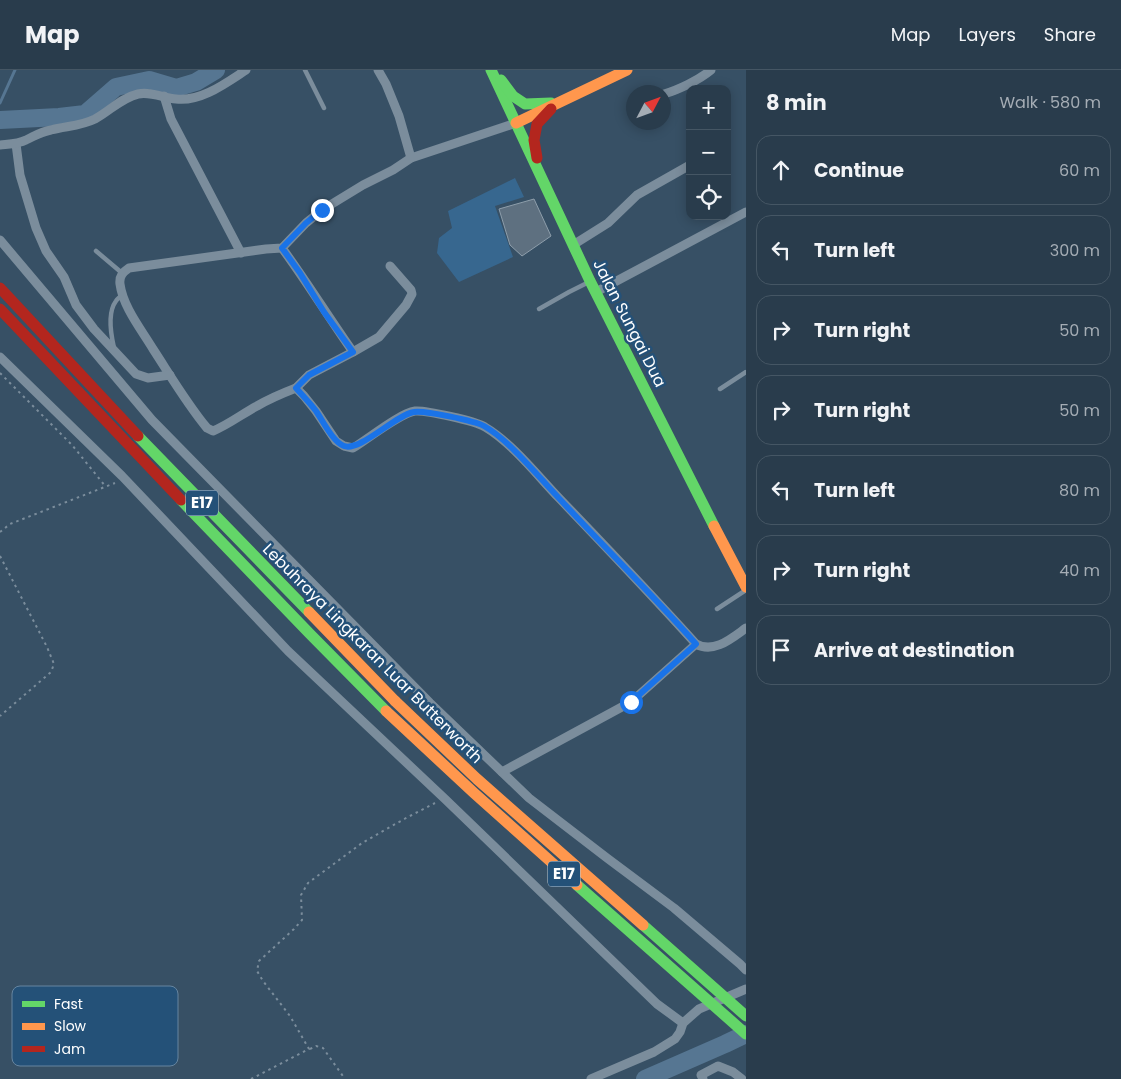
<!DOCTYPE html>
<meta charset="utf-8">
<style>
:root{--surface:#293c4c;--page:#314353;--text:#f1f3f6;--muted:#a5adb5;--line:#455664}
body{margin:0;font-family:Poppins,sans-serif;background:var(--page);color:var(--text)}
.controls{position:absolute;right:15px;top:15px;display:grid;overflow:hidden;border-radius:10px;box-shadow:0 2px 12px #0003}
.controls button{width:45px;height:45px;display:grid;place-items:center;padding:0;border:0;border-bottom:1px solid var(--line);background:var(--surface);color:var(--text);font:25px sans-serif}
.compass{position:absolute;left:626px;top:15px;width:45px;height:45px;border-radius:50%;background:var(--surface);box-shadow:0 2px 12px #0003;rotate:49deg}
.stop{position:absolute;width:15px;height:15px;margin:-11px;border:4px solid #1a73e8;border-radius:50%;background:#fff}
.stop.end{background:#1a73e8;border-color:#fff;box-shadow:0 1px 5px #0008}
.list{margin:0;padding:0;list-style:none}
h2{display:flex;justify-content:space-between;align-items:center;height:65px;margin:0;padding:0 20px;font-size:21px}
h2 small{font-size:16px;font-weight:400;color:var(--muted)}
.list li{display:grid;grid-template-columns:32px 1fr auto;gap:15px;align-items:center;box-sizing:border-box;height:70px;margin:0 10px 10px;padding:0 10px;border:1px solid var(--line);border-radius:15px}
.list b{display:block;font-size:19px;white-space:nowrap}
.list em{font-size:16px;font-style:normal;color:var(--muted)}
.icon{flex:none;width:28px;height:28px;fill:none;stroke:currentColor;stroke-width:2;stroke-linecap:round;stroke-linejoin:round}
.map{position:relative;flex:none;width:746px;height:1009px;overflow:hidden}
header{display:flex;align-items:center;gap:30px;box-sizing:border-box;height:70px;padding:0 25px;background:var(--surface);border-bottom:1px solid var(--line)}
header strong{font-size:24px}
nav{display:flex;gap:28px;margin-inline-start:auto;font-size:18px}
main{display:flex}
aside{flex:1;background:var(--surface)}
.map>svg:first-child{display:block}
</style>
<header>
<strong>Map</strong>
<nav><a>Map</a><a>Layers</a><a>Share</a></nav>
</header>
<main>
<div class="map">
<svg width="746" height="1009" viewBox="0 0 746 1009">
<rect width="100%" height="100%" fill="#375065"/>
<path fill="#37678f" d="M515,108L524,127L495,136L513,187L459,212L437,183L439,168L452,158L448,141Z"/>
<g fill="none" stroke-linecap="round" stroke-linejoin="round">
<path stroke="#567692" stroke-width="3" d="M0,33L15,0"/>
<g stroke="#567692" stroke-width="18">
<path d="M0,50L59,47L85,44L116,17L149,10L176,18L196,12L216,0"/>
<path d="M645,1009L725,974L746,964"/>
</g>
</g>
<path fill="#5e7080" stroke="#8e9eab" d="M534,129L551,166L522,186L510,175L499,139Z"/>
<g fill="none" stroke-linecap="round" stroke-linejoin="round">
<g stroke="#7b8d9c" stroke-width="2" stroke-dasharray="2.5 4" stroke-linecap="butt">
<path d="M0,303L72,375L106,417"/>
<path d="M0,462L10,454L115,413"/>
<path d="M0,486L47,577L54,594L51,602L0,646"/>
<path d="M310,979L316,976L323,978L345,1009"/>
<path d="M251,1009L309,979L290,946L263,911L257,901L259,891L294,859L302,850L301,825L308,813L362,773L406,748L435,733"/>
</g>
<g stroke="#7b8d9c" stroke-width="4.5">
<path d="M305,0L324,38"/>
<path d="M96,181L122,203"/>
<path d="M539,239L569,222L589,212"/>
<path d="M114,278C111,265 107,243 116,231C117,229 120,227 122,225"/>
<path d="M720,319L746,302"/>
<path d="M717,539L746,520"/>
</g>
<g stroke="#7b8d9c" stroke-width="9">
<path d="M378,0L386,14L399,46L411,88"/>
<path d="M664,24C678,20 699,10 711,0"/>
<path d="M164,26L171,49L241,183"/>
<path d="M516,53L411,88L393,100L363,115L322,140L306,153L282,178L266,179L129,198C123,202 119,206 120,214C123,237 141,259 153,279C170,305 187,334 207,358L213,361C228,355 242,344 257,336C269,329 283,323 296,318L304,326L316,341L336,371L344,376L353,378C368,369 400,343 415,341C425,340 476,351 485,357C512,373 537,405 559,428C605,476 651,524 696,574C714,584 732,568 746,558"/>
<path d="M16,74L20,105L36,158L46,181L64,207L76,235L94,259L136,304L148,308L170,305"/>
<path d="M0,75C9,74 18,74 26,70C35,66 40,62 51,60C66,56 81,56 95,49C110,41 121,28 138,24C150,21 164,28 176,29C201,32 226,13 246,0"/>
<path d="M0,170L152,350L430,633L529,728L607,788L674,838L740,894L746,900"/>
<path d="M573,175L608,153L637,125L690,95"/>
<path d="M282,178C307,212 329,248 353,282"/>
<path d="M596,222L746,142"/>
<path d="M0,287L122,406L288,581L445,729L657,934L683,953"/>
<path d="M296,318L309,305L353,282L379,267L406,235L412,224L411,220L390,196"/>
<path d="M502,702L631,632L696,574"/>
<path d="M591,1009L654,982L675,969L680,962L683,953L699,939L746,919"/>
<path d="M703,1009L701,1005L718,996L733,1002L742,1009"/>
</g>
<g stroke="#63d668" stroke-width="11">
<path d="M491,0L590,211L714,456"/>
<path d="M501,10L513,26L525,34L551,33"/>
<path d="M138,366L309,542"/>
<path d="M181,430L310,564L386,641"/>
</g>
<g stroke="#ff974d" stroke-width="11">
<path d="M516,53L627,0"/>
<path d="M714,456L746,517"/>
<path d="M309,542L395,631"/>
</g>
<g stroke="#b3261e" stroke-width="11">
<path d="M537,88L534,70L537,54L551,39"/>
<path d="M0,218L138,366"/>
<path d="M0,239L181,430"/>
</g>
<g stroke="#63d668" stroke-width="11">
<path d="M577,815L746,964"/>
<path d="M643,855L746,946"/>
</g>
<g stroke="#ff974d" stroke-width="11">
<path d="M395,631L477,709L643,855"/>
<path d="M386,641L474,723L577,815"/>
</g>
</g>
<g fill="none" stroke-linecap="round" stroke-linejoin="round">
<path stroke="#1a73e8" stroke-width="6" d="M322,140L306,153L282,178L300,203L324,242L353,282L309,305L296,318C303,326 310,333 316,341C323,351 333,372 344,376C360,382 395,345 414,342C424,340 475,351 484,356C509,370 536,404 556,425C602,475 651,523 696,574L631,632"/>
</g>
<g text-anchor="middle" stroke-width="5" stroke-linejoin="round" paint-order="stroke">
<g fill="#245178" stroke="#bdcbd6" stroke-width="1">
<rect x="186" y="420.5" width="32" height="25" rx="4"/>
<rect x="548" y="791.5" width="32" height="25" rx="4"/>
</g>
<g font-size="15" font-weight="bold" fill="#fff">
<text x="202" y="438">E17</text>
<text x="564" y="809">E17</text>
</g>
<g font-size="16" fill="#fff" stroke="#245178">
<text transform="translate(630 253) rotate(63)" y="6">Jalan Sungai Dua</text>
<text transform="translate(373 583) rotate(45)" y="6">Lebuhraya Lingkaran Luar Butterworth</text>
</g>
</g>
<rect x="12" y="916" width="166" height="80" rx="8" fill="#245178" stroke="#6685a0" stroke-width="1"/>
<rect x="22" y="931" width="23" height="6" fill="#63d668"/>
<rect x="22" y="953" width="23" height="7" fill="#ff974d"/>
<rect x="22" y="976" width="23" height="6" fill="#b3261e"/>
<g font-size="14" fill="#fff">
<text x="54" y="939">Fast</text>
<text x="54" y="961">Slow</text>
<text x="54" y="984">Jam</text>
</g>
</svg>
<div class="controls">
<button>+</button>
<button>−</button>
<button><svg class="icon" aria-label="locate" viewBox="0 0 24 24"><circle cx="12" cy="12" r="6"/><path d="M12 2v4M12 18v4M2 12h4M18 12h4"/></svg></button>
</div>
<svg class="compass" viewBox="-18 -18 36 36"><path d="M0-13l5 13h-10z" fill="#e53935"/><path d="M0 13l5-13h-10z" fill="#a5adb5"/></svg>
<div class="stop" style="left:631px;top:632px"></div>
<div class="stop end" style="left:322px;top:140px"></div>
</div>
<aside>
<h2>8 min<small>Walk · 580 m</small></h2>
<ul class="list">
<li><svg class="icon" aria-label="ahead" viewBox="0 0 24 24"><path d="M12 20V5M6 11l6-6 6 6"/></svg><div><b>Continue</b></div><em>60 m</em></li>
<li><svg class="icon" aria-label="left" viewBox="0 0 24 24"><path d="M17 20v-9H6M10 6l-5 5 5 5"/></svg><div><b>Turn left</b></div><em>300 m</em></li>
<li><svg class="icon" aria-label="right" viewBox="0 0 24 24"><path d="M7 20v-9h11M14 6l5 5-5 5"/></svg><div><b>Turn right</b></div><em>50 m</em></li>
<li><svg class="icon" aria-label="right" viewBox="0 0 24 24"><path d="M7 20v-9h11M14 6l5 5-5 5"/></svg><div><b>Turn right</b></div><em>50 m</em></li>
<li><svg class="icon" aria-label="left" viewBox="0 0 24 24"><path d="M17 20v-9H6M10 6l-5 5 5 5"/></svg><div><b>Turn left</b></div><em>80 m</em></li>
<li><svg class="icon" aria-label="right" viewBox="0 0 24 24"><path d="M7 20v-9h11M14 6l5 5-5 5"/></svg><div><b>Turn right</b></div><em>40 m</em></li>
<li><svg class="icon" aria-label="arrive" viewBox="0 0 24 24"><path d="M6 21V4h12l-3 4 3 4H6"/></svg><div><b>Arrive at destination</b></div></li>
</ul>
</aside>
</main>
